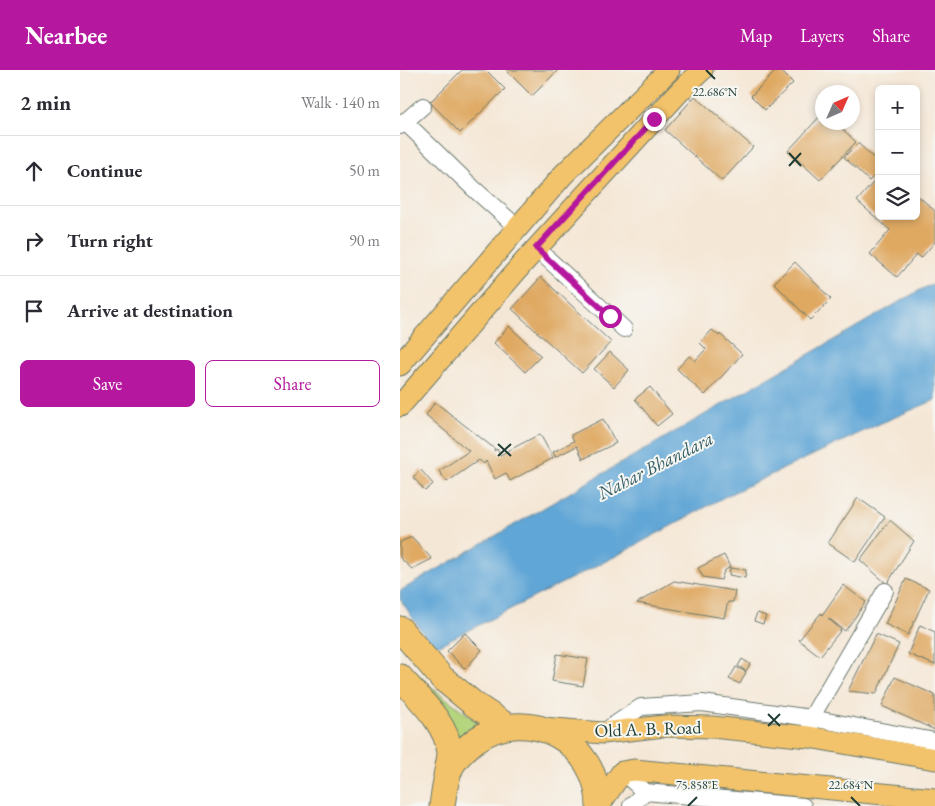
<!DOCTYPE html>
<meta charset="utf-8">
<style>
:root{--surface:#fff;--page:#f7f7f7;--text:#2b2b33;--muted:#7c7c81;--line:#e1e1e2;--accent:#b5179e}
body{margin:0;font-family:"EB Garamond",serif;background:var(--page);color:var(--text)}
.controls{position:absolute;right:15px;top:15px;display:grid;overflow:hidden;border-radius:8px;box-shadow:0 2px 8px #0003}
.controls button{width:45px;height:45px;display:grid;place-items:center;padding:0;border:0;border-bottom:1px solid var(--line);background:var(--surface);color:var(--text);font:25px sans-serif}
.compass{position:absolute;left:415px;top:15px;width:45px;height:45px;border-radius:50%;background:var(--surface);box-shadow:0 2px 8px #0003;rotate:45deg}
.stop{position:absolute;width:15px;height:15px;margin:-11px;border:4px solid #b5179e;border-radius:50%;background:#fff}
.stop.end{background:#b5179e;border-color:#fff;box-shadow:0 1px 5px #0008}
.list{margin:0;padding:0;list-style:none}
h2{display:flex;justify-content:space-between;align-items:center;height:65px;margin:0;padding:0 20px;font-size:21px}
h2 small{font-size:16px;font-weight:400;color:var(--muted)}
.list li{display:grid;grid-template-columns:32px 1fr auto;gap:15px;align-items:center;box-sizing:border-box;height:70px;padding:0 20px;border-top:1px solid var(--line)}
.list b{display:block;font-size:19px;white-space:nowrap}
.list em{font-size:16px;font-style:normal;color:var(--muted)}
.actions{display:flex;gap:10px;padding:15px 20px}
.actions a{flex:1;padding:11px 0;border:1px solid var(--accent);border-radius:8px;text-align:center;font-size:18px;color:var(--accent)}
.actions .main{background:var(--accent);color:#fff}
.icon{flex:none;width:28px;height:28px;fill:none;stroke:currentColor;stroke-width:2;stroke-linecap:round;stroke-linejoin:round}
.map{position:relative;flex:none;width:535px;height:736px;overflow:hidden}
header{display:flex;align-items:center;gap:30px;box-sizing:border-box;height:70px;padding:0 25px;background:var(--accent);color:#fff}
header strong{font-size:24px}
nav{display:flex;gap:28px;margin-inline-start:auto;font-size:18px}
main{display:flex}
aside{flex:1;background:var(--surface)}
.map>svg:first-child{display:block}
</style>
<header>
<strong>Nearbee</strong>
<nav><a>Map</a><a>Layers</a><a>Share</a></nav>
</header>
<main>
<aside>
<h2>2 min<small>Walk · 140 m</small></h2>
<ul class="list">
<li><svg class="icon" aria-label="ahead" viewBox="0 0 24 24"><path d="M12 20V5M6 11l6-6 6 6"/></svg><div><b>Continue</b></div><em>50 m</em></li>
<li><svg class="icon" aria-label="right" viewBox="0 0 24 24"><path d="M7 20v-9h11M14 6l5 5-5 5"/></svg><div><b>Turn right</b></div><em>90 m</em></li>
<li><svg class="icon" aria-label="arrive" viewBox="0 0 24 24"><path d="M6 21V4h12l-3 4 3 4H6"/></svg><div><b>Arrive at destination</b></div></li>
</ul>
<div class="actions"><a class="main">Save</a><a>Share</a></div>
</aside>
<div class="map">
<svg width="535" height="736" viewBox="0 0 535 736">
<rect width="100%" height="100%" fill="#f6f6f2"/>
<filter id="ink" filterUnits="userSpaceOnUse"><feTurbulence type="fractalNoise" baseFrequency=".02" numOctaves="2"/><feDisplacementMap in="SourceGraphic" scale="10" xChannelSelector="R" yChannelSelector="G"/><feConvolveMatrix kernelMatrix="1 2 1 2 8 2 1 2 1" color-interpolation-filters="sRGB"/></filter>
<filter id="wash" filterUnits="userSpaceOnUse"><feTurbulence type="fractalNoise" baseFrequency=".0096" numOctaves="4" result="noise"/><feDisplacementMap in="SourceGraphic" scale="20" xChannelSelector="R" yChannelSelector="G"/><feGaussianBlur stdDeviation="1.12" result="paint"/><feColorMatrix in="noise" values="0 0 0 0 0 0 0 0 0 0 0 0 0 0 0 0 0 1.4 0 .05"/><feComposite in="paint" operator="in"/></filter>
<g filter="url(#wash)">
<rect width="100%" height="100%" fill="#f5e7d6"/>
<path fill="#b4d47c" stroke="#6a8858" d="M9,595L32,618L82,655L58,672L5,598Z"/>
<path fill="#61a6d6" stroke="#407285" d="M535,213V330L479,354L326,426L216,486L33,578L0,529V521L520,220Z"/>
<g id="blocks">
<g fill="#dfa962">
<path d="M62,0H86L105,19L60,63L30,32Z"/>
<path d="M106,0H158L132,26Z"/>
<path d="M377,0H380L393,13L365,40L351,26Z"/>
<path d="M295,26L353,77L322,111L265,60Z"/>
<path d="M422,44V52H435L456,72L420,110L388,81Z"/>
<path d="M458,73L479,93V102L469,111L444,87Z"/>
<path d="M479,106V146H516V124L535,141V172L521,188L517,184L497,207L470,184L490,160L457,131Z"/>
<path d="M395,192L431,229L410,250L374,213Z"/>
<path d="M141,207L211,272L182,303L112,239Z"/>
<path d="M109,256L141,286L125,302L94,273Z"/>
<path d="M312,260L319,266L320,264L342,284L305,325L277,299L289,286L295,291L306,279L300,273Z"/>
<path d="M210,282L229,300L214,317L194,299Z"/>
<path d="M250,317L272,344L257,356L235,329Z"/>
<path d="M35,332L95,379L94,381L97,379L100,385L140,364L153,388L110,411L106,403L95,409L86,391L84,394L79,390L47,412L39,401L69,381L26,345Z"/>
<path d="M203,349L216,373L183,389L177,376L155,387L153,382L174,371L171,365Z"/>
<path d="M21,400L33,414L25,421L13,407Z"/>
<path d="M458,428L485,447L455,492L428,473Z"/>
<path d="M490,450L514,471L487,514L460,490Z"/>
<path d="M12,467L32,489L12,499L0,488V472Z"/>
<path d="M324,485L330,497L324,501L321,510L303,507L298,498Z"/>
<path d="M330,498L346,500L345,508L329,505Z"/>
<path d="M506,509L529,519L508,565L485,554Z"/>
<path d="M274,511L335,521L333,532H328L324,548L237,533Z"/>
<path d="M443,515L466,532L445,561L428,548L441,560L420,586L399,570L421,543L422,545Z"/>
<path d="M357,543L366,546L363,554L354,551Z"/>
<path d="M520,555L535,562V595L508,584Z"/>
<path d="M65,563L82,580L65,599L47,581Z"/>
<path d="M476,564L499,574L476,624L448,621Z"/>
<path d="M157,584L188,589L183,616L152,611Z"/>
<path d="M342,589L350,594L346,601L338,596Z"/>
<path d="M336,597L346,602L340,614L329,609Z"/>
<path d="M495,607L535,625V660L482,636Z"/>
</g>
</g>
</g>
<g filter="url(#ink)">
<use href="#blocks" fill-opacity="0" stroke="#6a786d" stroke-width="1"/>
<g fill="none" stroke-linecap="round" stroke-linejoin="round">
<g stroke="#6a786d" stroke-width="18">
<g id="minor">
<path d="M4,51L73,118L118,158"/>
<path d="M0,56L23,36"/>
<path d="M136,178L224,259"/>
<path d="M410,658L411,648L485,521"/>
<path d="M205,661L241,637L302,633L411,648L535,671"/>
<path d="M222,702L245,722L403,736"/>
<path d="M231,736L245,722"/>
</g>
</g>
<g stroke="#6a786d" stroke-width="23">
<g id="major">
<path d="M0,295L163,105L269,0"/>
<path d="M0,336L124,192L281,20L302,0"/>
<path d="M143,658L203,663L264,656L312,657L409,667L535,689"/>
<path d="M200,734L222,702L234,700L535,729"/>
</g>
</g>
<g stroke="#6a786d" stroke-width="27">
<g id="highway">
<path d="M0,559L42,608L75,635L107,656"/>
<path d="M0,607C19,629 46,652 50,682C50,690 47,699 46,706"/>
<path d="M42,736C44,722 45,708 52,695C58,685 67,677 76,670C129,633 198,672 199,736"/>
</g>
</g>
<use href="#minor" stroke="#fff" stroke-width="16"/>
<use href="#major" stroke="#f2c36a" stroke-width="21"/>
<use href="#highway" stroke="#f2c36a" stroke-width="25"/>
</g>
</g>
<g fill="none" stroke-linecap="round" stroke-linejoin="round" filter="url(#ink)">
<path stroke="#b5179e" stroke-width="6" d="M210,246L136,178L254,49"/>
</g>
<path fill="none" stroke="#1f3d34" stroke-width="2" d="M306,0L315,9M389,83L401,96M389,96L401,83M98,374L111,386M98,386L111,374M368,644L380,656M368,656L380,644M451,727L460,736M288,736L297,727"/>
<g text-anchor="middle" stroke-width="4" stroke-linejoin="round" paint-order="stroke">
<g font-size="18" fill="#1f3d34" stroke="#f6f6f2">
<text transform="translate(248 659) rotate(-2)" y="6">Old A. B. Road</text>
</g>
<g font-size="19" font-style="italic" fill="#335c65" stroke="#f6f6f2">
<text transform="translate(255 395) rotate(-27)" y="7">Nahar Bhandara</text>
</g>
</g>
<g font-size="12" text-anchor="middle" fill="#1f3d34" stroke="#f6f6f2" stroke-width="4" stroke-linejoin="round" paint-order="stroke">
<text x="315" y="26">22.686°N</text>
<text x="297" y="719">75.858°E</text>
<text x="451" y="719">22.684°N</text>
</g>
</svg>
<div class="controls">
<button>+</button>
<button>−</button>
<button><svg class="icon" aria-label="layers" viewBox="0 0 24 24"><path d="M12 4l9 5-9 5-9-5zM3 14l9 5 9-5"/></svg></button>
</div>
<svg class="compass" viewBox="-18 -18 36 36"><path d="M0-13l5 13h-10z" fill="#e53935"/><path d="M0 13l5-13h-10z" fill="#7c7c81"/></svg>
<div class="stop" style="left:210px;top:246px"></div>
<div class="stop end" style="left:254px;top:49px"></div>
</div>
</main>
